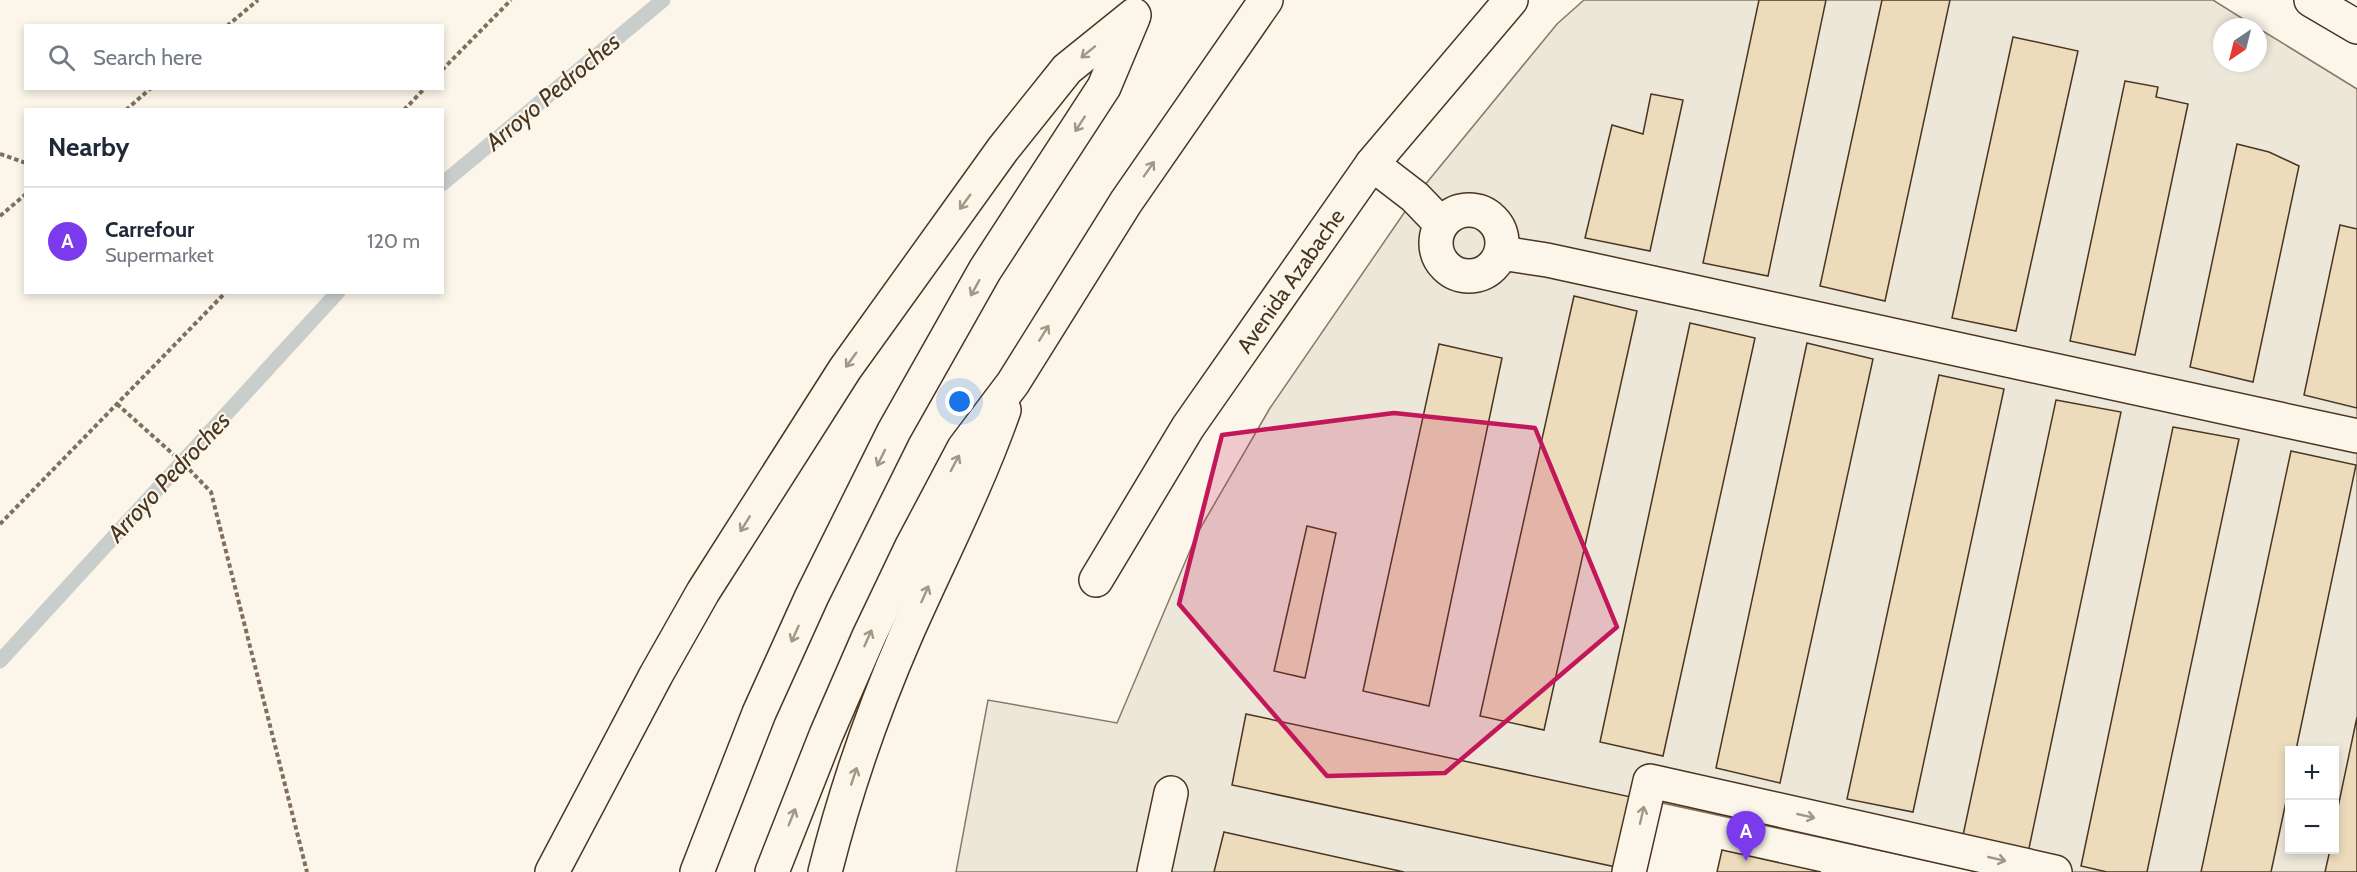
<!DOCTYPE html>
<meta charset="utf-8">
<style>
:root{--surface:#fff;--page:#f6f6f7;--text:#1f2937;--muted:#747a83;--line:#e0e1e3;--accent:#7c3aed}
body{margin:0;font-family:Cabin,sans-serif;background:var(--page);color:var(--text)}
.controls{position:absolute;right:18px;bottom:18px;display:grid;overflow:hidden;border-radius:0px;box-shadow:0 3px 9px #0003}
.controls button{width:54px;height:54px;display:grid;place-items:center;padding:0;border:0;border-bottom:2px solid var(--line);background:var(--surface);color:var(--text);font:30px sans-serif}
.compass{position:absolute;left:2213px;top:18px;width:54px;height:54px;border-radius:50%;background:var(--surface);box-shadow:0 3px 9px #0003;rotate:215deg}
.you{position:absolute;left:960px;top:402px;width:21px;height:21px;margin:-15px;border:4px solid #fff;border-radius:50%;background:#1a73e8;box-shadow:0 0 0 9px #1a73e833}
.badge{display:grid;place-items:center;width:39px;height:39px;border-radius:50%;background:var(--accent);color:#fff;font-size:20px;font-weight:700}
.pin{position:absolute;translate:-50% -50px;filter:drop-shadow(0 2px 3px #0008)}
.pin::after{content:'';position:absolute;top:32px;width:21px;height:18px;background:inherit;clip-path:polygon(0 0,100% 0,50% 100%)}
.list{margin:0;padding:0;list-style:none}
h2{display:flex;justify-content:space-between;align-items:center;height:78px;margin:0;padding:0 24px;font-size:26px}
h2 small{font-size:20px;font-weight:400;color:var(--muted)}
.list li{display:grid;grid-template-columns:39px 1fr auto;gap:18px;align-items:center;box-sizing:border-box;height:108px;padding:0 24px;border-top:2px solid var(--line)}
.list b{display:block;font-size:22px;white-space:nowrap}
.list p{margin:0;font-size:20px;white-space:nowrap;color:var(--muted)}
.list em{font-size:20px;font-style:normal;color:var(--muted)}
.icon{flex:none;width:33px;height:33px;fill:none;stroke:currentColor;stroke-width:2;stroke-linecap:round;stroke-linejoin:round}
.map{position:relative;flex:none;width:2357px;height:872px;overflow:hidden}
.search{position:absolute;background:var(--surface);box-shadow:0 3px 9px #0003;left:24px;top:24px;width:420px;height:66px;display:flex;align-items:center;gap:15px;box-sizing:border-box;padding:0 21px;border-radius:0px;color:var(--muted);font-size:22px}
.panel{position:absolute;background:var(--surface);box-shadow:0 3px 9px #0003;left:24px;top:108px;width:420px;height:186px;border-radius:0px}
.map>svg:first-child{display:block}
</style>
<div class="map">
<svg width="2357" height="872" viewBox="0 0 2357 872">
<rect width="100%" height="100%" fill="#fbf6e9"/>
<path fill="#ede7d9" stroke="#887966" stroke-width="1.5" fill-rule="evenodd" d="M1584,0H2213L2256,27H2222V63H2258V28L2357,89V872H1979L1662,803L1646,872H956L988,700L1117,723L1197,534L1270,408L1415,197L1557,24ZM2290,750H2334V850H2290Z"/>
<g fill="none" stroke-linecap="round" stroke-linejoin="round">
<g stroke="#c9cecd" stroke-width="15">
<path d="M442,184L663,0"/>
<path d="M0,661L338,292"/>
</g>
</g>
<g fill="#ecdcbc" stroke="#4a3520" stroke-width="1.5">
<path d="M1759,0H1826L1768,276L1703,263Z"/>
<path d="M1882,0H1950L1885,301L1820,286Z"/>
<path d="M2013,37L2078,51L2016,331L1952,318Z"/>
<path d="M2125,81L2158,87L2156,97L2188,104L2135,355L2070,341Z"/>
<path d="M1651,94L1683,100L1650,251L1585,238L1612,125L1643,134Z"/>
<path d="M2237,144L2269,152L2299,166L2253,382L2190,367Z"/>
<path d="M2340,225L2357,229V408L2304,395Z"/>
<path d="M1574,296L1637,311L1544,730L1480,716Z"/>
<path d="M1690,323L1755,338L1663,756L1600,742Z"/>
<path d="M1807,343L1873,359L1780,783L1716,768Z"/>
<path d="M1439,344L1502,358L1429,706L1363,691Z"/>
<path d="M1939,375L2004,389L1913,812L1847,799Z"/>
<path d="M2056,400L2121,412L2028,853L1962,840Z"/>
<path d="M2173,427L2239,439L2147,872H2107L2081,866Z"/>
<path d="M2291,451L2356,465L2296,750H2290V783L2271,872H2201Z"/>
<path d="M1307,526L1336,533L1305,678L1274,671Z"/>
<path d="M1246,714L1631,797L1616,867L1232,785Z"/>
<path d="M2357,717V872H2325L2330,850H2334V826Z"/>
<path d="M1224,832L1404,872H1214Z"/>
<path d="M1722,850L1821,872H1717Z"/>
</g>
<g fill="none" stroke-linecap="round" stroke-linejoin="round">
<g stroke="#4a3520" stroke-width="36">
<g id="minor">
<path d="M2311,0L2357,27"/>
<path d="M1372,164L1415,197L1441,224"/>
<circle cx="1469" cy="243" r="33"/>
<path d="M1501,253L1547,260L2357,436"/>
<path id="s1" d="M1096,580L1188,427L1372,164L1511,0"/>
<path d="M1154,872L1171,793"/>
<path d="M1629,872L1650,781L2055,872"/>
</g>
</g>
<g stroke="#4a3520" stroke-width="36">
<g id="highway">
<path d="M552,872L656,675L703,592L845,369L1003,149L1067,69L1134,15"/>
<path d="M697,872L759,713L812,596L894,431L985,270L1104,87L1133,18"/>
<path d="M772,872L826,735L869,636L911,548L964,448L1013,383L1126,202L1266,0"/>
<path d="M825,872C845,792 873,711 906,635C939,560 977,487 1004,410"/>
</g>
</g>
<g stroke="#7f6f5c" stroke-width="4" stroke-dasharray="4.5 3" stroke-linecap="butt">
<path d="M227,26L258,0"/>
<path d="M442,70L511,0"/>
<path d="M126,110L151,88"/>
<path d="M404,110L425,88"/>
<path d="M0,154L26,163"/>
<path d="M0,216L26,194"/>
<path d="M117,404L182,462L211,492L307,872"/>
<path d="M0,524L226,292"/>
</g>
<use href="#minor" stroke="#fbf6e9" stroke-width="33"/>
<use href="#highway" stroke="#fbf6e9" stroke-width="33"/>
</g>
<defs><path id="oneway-shaft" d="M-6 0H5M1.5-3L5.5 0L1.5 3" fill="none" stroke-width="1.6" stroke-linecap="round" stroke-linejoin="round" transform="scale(1.5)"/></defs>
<g stroke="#a29684">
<use href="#oneway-shaft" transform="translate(1088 52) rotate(141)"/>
<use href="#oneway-shaft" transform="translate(1080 124) rotate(123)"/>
<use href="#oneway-shaft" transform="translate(1149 169) rotate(-55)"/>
<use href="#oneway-shaft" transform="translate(965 202) rotate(126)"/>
<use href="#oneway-shaft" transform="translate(975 288) rotate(119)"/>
<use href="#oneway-shaft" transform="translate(1044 333) rotate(-58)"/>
<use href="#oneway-shaft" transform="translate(851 360) rotate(126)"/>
<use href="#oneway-shaft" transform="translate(881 458) rotate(116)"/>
<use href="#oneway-shaft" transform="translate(955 463) rotate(-62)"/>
<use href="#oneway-shaft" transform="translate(745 524) rotate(122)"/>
<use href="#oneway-shaft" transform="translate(925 594) rotate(-66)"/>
<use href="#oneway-shaft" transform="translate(795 634) rotate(114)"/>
<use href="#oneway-shaft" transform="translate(868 638) rotate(-66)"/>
<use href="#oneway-shaft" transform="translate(854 776) rotate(-72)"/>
<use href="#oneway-shaft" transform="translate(1642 815) rotate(-77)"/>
<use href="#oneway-shaft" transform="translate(1806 816) rotate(13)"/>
<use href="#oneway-shaft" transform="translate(792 817) rotate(-68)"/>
<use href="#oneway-shaft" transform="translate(1997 859) rotate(13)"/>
</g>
<path fill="#c2185b" fill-opacity="0.2" stroke="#c2185b" stroke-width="4.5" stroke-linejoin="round" d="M1394,413L1535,428L1617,627L1445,773L1327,776L1179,604L1222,435Z"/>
<g text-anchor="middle" stroke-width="4.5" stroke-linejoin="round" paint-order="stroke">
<g font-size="22" fill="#4a3520" stroke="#fbf6e9">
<text dy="8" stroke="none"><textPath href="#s1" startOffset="357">Avenida Azabache</textPath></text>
</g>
<g font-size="24" font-style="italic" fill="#4a3520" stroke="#fbf6e9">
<text transform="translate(553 92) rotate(-40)" y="8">Arroyo Pedroches</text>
<text transform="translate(169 477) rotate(-47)" y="8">Arroyo Pedroches</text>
</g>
</g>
</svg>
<div class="controls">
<button>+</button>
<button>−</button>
</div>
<svg class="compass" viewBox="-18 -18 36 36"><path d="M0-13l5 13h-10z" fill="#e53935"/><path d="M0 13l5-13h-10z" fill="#747a83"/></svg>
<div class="you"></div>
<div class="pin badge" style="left:1746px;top:861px">A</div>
<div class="search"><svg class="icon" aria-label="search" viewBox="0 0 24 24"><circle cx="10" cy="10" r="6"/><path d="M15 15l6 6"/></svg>Search here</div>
<section class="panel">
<h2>Nearby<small></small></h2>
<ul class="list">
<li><span class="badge">A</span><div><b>Carrefour</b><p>Supermarket</p></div><em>120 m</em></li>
</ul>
</section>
</div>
